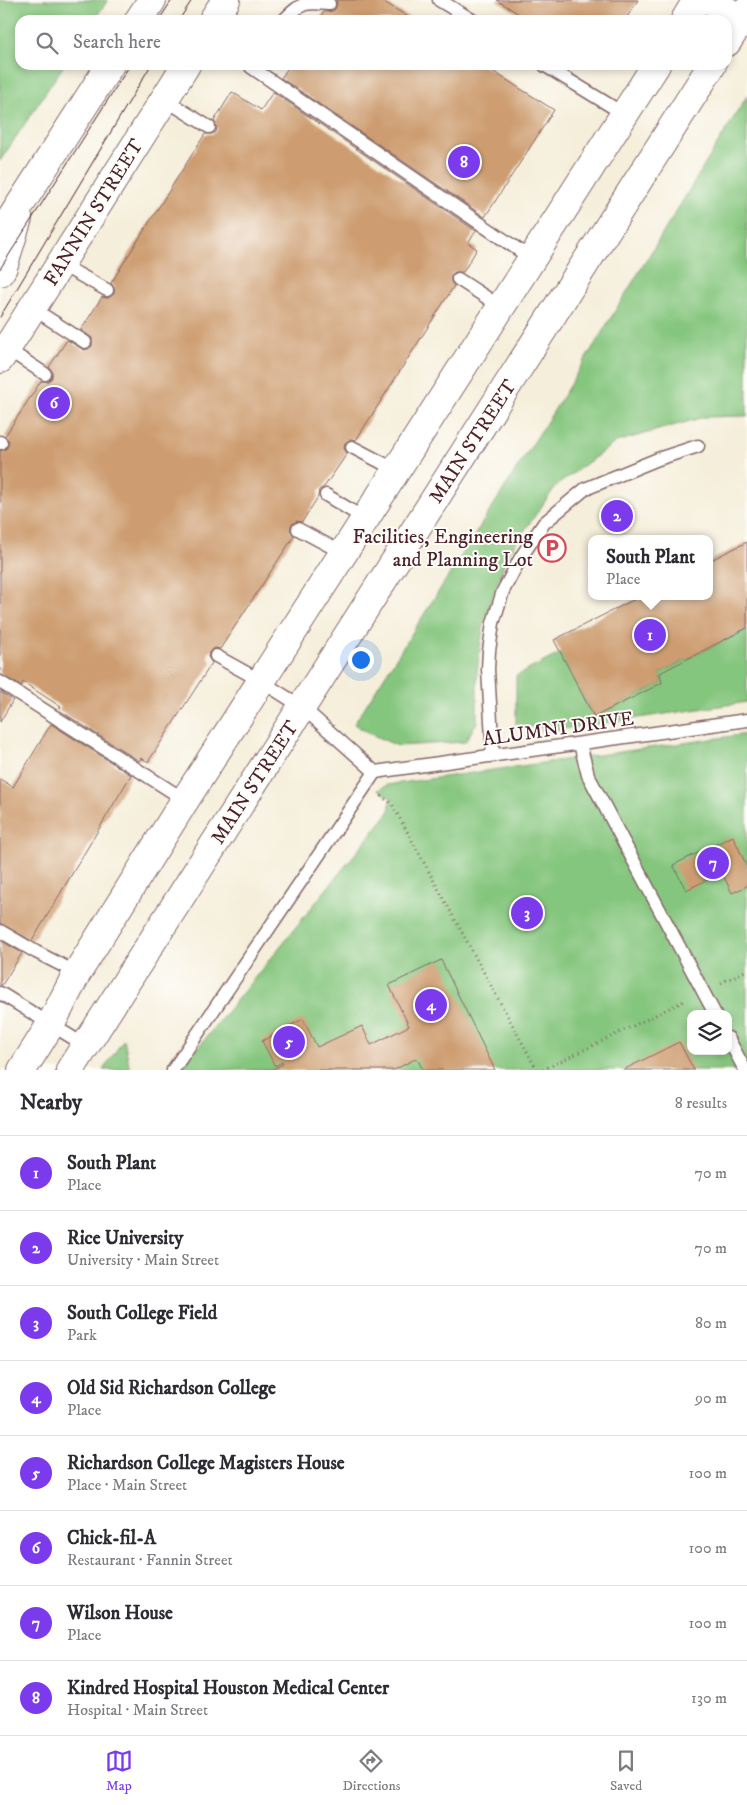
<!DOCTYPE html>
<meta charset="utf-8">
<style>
:root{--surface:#fff;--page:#f2f2f3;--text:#2b2b33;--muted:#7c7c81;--line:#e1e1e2;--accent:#7c3aed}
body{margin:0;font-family:"IM FELL DW Pica",serif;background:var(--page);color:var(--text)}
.controls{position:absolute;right:15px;bottom:15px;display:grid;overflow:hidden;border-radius:10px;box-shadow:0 2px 8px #0003}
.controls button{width:45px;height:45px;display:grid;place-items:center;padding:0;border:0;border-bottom:1px solid var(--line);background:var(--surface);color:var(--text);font:25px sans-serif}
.you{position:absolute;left:360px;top:659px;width:18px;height:18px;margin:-12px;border:4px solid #fff;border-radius:50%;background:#1a73e8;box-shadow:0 0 0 8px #1a73e833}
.badge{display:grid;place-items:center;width:32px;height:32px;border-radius:50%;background:var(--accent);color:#fff;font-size:16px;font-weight:700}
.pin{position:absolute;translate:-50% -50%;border:2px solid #fff;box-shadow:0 1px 5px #0006}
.popup{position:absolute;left:588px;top:535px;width:125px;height:65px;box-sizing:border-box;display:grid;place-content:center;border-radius:10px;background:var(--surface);filter:drop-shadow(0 1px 4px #0005);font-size:16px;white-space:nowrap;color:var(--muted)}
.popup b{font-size:19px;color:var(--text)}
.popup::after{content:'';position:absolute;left:50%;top:100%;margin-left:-10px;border:10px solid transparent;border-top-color:var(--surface)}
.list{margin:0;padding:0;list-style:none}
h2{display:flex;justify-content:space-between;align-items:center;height:65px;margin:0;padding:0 20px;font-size:21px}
h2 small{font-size:16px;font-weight:400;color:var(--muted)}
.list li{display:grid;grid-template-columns:32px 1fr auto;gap:15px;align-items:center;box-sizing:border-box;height:75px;padding:0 20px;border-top:1px solid var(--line)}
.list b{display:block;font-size:19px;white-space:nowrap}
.list p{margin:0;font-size:16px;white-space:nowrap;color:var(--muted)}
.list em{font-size:16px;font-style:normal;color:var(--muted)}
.icon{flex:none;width:28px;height:28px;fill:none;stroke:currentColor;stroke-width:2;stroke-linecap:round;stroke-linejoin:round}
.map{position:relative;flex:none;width:747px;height:1070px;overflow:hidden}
.search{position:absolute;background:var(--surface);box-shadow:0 2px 8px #0003;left:15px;right:15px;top:15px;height:55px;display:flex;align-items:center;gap:12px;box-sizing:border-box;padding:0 18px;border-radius:15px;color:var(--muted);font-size:19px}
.sheet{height:665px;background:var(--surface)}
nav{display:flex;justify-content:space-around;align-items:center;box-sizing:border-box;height:70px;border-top:1px solid var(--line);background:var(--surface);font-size:14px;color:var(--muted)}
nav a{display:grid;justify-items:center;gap:2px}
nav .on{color:var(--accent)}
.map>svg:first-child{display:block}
</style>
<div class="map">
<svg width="747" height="1070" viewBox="0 0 747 1070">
<rect width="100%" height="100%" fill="#fdfcf7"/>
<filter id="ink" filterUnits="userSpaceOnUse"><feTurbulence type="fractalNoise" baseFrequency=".02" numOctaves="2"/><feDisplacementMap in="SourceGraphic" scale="10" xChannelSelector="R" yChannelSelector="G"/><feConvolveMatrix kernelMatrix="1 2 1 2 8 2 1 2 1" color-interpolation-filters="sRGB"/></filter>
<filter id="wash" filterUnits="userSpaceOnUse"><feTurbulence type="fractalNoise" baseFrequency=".0096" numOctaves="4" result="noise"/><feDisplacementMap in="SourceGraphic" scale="20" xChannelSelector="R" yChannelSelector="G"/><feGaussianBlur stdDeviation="1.12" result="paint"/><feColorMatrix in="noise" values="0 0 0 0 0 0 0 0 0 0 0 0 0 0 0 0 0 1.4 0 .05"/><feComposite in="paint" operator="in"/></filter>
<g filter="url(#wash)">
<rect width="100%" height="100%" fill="#f5eeda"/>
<g fill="#85c67e" stroke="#687254" fill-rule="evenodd">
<path d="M0,0H108L94,20H20V65H64L0,161Z"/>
<path d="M747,96V416L704,417L616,442L556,486L507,555L484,621L477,672V722L465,742L398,746L368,733L354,724L555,409Z"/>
<path d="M747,629V702L542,732V726L523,727L516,724V676L561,653L594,717L662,683L660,673Z"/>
<path d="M747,734V1070H180L389,812L391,798L378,790L387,785ZM691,1014H728V1051H691Z"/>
<path d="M124,1039L130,1070H103Z"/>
</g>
<g id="blocks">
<g fill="#cd9d71">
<path d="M336,0H381L413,20H318L324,12L332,11L335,9L337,4Z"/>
<path d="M497,0H638L625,20H528Z"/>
<path d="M290,65H483L554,110L485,217L281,78Z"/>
<path d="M232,92L261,110L273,92L476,231L468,243L477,249L463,272H455L451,275V282L454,286L356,440L351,439L345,443L344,448L347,454L324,487L319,490L318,497L302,522L297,521L291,525L290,530L294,536L220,649L215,648L209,652L208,657L212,663L148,762L141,758L139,761L59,710L61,707L23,682L21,686L0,674V451L7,448L9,441L5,436L41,381H48L52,378V371L49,367L67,340L84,350L88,349L92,346V338L81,330L102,297L108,298L114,294L115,289L111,283L205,134H212L216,132L217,127L214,121Z"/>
<path d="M747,542V628L660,673L662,683L594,717L554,640L641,596H709V561Z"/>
<path d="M0,692L13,700L0,722Z"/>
<path d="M51,724L131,775L32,941L0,923V779L13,787Z"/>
<path d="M733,836L747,867V886L732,893L722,873L686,890L673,865Z"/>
<path d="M0,940L22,953L2,985H0Z"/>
<path d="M441,960L495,1070H423L417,1058L394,1070H271L283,1064L282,1062L275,1066L262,1041L303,1019L317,1047L362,1026L371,1045L409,1026L389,985Z"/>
<path d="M679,1042L694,1070H623Z"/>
</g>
</g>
</g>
<g filter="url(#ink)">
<use href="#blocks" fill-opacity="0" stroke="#866768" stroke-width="1"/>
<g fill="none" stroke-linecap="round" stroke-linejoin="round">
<g stroke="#866768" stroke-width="15">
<g id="service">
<path d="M439,0L472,20"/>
<path d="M284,20C302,2 304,2 329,4"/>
<path d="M544,65L624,114"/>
<path d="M251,67L532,259"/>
<path d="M164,99L209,127"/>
<path d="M60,264L107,290"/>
<path d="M458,279L501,307"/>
<path d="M32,308L85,342"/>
<path d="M7,349L45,374"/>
<path d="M0,442L1,443"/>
<path d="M352,447L396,470"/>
<path d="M326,495L365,519"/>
<path d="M298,529L343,553"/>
<path d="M216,656L261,681L302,707L375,772"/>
<path d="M0,682L185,800"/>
<path d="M580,744L588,775L715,1014"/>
<path d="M493,756L488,669L489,651L493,623L503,591L521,557L544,523L585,489L658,459L698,446"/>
<path d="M375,772L747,720"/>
<path d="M0,931L36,952L77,973"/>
<path d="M0,993L86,1046"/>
<path d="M728,1038L745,1070"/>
<path d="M173,1070L375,772"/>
</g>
</g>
<g stroke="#866768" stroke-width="30">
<path id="tertiary" d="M710,0L741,20"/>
</g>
<g stroke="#866768" stroke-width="30">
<g id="primary">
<path d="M139,20L152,0"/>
<path d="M213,20L226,0"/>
<path d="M685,20L697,0"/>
<path d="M727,42L747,11"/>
<path d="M0,236L110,65"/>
<path d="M0,272L3,267L18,218"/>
<path d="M0,359L186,65"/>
<path d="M22,1070L51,1024L77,973L185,800L656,65"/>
<path d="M70,1070L712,65"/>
</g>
</g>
<g stroke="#866768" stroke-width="3" stroke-dasharray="1 4" stroke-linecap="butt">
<path d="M381,796L392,804L537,1070"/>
<path d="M721,983L747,970"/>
<path d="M543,1070L686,1000"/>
</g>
<use href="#service" stroke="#fff" stroke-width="12"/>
<use href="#tertiary" stroke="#fff" stroke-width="28"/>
<use href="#primary" stroke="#fff" stroke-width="28"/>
<g stroke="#4a1f2b" stroke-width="1">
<path d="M159,20L172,0"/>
<path d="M179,20L192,0"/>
<path d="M0,269L130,65"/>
<path d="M0,317L151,65"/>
</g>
</g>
</g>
<defs>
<g id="parking-ring" transform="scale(1.4375)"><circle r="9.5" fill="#fdfcf7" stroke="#d1495b" stroke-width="1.5"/><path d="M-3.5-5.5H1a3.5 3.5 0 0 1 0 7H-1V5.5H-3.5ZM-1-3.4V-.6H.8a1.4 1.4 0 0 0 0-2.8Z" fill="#d1495b"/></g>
</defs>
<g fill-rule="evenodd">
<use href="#parking-ring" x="552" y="548"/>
</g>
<g text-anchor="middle" stroke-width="4" stroke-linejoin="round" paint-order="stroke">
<g font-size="20" fill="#4a1f2b" stroke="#fdfcf7">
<text transform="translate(93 212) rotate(-58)" y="7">FANNIN STREET</text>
<text transform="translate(472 441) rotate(-57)" y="7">MAIN STREET</text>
<text transform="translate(558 728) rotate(-8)" y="7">ALUMNI DRIVE</text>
<text transform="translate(254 782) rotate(-57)" y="7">MAIN STREET</text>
</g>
<g font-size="20" fill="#4a1f2b" stroke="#fdfcf7" text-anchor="end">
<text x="533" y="543">Facilities, Engineering<tspan x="533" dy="23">and Planning Lot</tspan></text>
</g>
</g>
</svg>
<div class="controls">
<button><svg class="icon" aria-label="layers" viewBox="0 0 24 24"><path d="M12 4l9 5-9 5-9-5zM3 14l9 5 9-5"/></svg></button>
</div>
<div class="you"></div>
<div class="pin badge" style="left:650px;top:635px">1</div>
<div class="popup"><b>South Plant</b>Place</div>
<div class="pin badge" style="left:617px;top:516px">2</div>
<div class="pin badge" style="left:527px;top:913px">3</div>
<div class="pin badge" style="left:431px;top:1005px">4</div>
<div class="pin badge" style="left:289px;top:1042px">5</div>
<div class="pin badge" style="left:54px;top:403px">6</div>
<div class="pin badge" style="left:713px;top:863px">7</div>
<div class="pin badge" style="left:464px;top:162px">8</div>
<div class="search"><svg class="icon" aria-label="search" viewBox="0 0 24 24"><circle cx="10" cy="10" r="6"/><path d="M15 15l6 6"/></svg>Search here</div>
</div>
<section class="sheet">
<h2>Nearby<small>8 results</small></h2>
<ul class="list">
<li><span class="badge">1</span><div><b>South Plant</b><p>Place</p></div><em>70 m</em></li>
<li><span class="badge">2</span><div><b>Rice University</b><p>University · Main Street</p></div><em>70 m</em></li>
<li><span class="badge">3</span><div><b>South College Field</b><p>Park</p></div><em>80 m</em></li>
<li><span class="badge">4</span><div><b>Old Sid Richardson College</b><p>Place</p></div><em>90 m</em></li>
<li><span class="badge">5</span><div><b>Richardson College Magisters House</b><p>Place · Main Street</p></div><em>100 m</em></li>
<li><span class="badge">6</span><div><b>Chick-fil-A</b><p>Restaurant · Fannin Street</p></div><em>100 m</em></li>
<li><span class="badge">7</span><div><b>Wilson House</b><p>Place</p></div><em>100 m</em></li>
<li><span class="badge">8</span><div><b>Kindred Hospital Houston Medical Center</b><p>Hospital · Main Street</p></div><em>130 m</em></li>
</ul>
</section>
<nav>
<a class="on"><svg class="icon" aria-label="map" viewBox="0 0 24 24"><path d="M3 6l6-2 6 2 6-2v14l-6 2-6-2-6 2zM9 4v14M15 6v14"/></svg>Map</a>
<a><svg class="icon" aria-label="directions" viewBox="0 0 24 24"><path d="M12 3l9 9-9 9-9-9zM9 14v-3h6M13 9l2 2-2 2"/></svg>Directions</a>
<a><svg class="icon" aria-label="saved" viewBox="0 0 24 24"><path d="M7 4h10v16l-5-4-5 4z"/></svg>Saved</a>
</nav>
